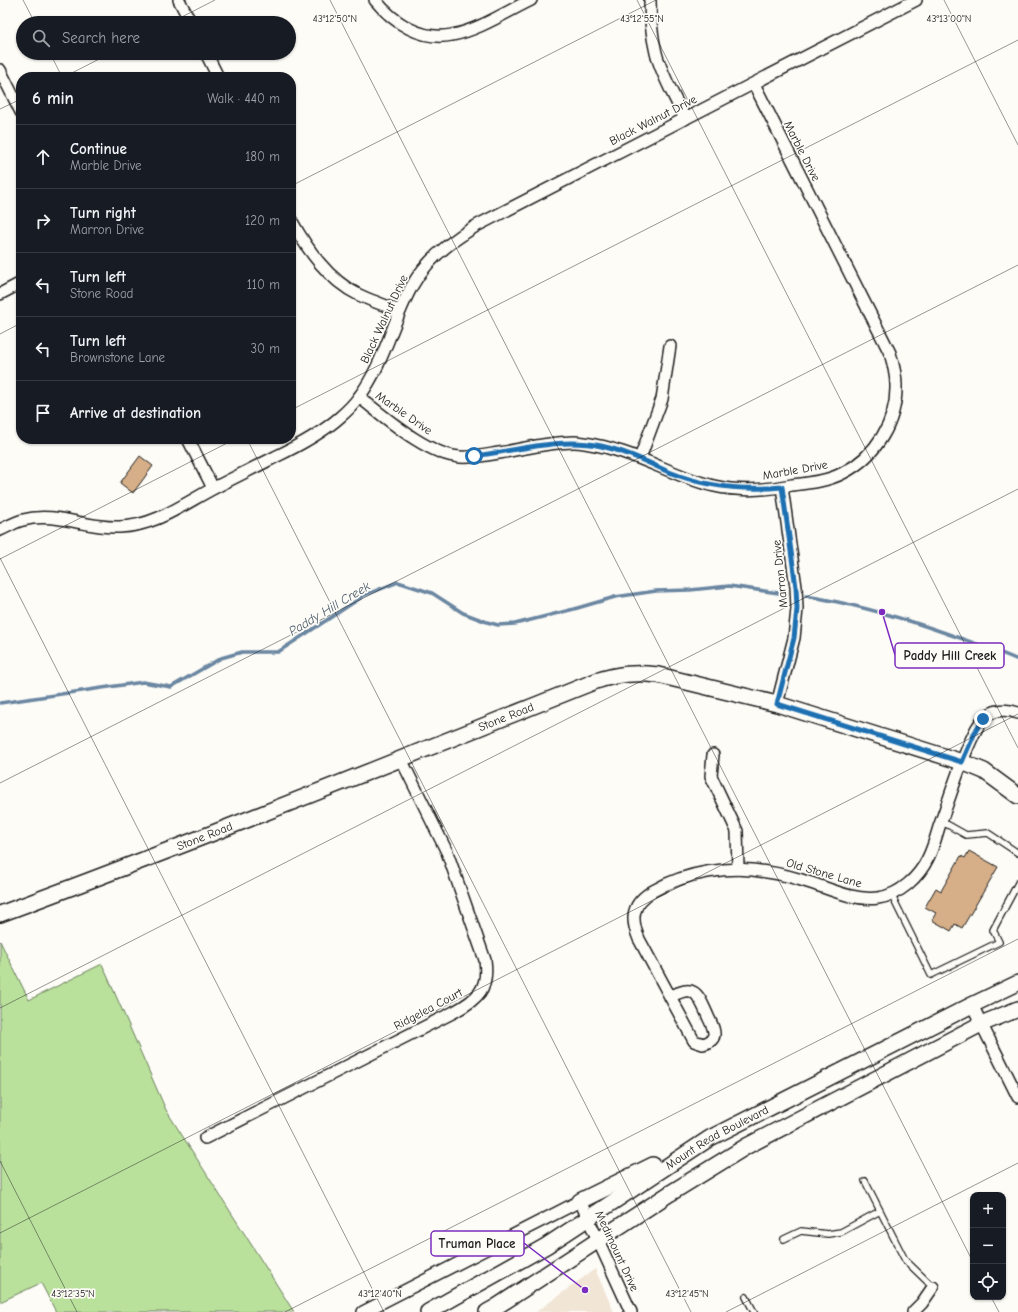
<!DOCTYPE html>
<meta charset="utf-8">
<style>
:root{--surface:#171b24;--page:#242831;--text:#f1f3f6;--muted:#9ea1a6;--line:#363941}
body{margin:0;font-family:"Comic Neue",sans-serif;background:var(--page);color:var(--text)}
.controls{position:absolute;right:12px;bottom:12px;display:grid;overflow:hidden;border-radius:8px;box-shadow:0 1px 3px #0004}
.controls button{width:36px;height:36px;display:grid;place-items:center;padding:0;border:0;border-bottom:1px solid var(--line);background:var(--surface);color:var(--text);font:20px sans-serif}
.stop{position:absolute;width:12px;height:12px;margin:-9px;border:3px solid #1f6fb2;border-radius:50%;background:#fff}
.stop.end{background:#1f6fb2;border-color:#fff;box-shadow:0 1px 4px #0008}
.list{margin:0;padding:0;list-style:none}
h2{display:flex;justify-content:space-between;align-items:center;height:52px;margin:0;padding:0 16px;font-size:17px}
h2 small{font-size:13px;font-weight:400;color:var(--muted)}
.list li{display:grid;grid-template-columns:26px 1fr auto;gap:12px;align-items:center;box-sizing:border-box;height:64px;padding:0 16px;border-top:1px solid var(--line)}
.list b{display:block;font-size:15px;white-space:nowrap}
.list p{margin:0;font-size:13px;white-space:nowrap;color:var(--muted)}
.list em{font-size:13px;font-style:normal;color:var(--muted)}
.icon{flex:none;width:22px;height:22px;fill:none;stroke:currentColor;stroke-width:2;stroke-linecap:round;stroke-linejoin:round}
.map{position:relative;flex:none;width:1018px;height:1312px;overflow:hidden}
.search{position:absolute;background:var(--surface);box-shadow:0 1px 3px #0004;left:16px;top:16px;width:280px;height:44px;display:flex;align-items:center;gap:10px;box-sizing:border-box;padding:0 14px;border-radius:22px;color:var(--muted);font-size:15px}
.panel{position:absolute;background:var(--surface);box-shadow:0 1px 3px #0004;left:16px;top:72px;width:280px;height:372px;border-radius:16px}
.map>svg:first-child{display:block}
</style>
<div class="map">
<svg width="1018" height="1312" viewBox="0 0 1018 1312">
<rect width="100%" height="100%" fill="#fdfcf7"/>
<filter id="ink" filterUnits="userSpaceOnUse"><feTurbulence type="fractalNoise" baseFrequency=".025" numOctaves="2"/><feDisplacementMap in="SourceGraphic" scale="8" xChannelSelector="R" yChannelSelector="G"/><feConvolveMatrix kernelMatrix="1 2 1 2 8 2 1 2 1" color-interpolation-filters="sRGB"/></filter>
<g filter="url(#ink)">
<path fill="#f1e5d6" d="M595,1269L614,1312H536Z"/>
<path fill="#bae19c" stroke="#6b7e5c" d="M0,941L29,1000L102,964L166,1110L294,1312H56L41,1283L0,1302Z"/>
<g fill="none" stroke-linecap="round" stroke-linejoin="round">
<g stroke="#6b86a1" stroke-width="3.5">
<path d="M806,596C850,603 892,615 934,629C962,639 991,648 1018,660"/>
<path d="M0,703L143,682L171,687L221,658L242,652H278L365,595L398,582L432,593L463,613L487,622L498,625L515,624L574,609L615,597L656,591L690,590L729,586L786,594"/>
</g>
</g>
<g fill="#d6af88" stroke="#1c1c1c">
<path d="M140,456L153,466L133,493L120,483Z"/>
<path d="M969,851L998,867L962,928L955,924L951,931L932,920L936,913L925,907L936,888L941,891L961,856L965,858Z"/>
</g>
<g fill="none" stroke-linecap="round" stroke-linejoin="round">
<g stroke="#1c1c1c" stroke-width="8">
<g id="lane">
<path d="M941,821L966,835L988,833L1018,853"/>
<path d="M891,894L931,975L999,942L993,930L1018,883"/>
<path d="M865,1181L905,1260L933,1287"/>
<path d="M784,1239L801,1231L828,1234L841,1232L880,1211"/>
<path d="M746,1297L754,1312"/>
</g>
</g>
<g stroke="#1c1c1c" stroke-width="14">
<g id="street">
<path d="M179,0L191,23"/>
<path d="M375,0C394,23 421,41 452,35C477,31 508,11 531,0"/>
<path d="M650,0C650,18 652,36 656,53C662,76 675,97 685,119"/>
<path d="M206,53L218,77"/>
<path d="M0,70L21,112"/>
<path d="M291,220C307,249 328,280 359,295C372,301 386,306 400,311"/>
<path d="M0,294L21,283"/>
<path d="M359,397C385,417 427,455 460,457C473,458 486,455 499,453C523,449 549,442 574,442C582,442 591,444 600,446C607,447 615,450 622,452C653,462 682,479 714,486C740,492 767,490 792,485C809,483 828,481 843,473C876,456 897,422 896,385C896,374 893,363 890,353L754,84"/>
<path d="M188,439L213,488"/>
<path d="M640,458L662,399L670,346"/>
<path d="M0,530C7,527 15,522 23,520C55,511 88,529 120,527C157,526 186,502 218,486C237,476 256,467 275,457C298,446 321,434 340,417C347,411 354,404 359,397C384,364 392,322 412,286C426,260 451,241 476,226L916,0"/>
<path d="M777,704L794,638L797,609L796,587L782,487"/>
<path d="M713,755L711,776L737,831L738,869"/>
<path d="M670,997C694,984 697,992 707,1014C709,1020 715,1028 714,1035C713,1041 707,1043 703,1044L694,1041L639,939C630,918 632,903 653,891C686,872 730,865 767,872C783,874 799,879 814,884C834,891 857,901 878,898C900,895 919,877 928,858C933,848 936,837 939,827C949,800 957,773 968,747C973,736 977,724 987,716C996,709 1007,709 1018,713"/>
<path d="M972,1005L1018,1097"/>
<path d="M205,1138L454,1012C478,999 489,989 485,960L447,852L401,759"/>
<path d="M363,1312L580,1201L631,1312"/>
<path d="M913,1312L922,1303L933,1287"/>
</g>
</g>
<g stroke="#1c1c1c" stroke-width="18">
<g id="secondary">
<path id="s1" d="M0,914C200,840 398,760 596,681C618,674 635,672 658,675L777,704L962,762L984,771L1018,796"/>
<path d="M580,1201L653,1165"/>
<path id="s2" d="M428,1312L546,1246L710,1138L972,1005L1018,983"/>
<path d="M487,1312L496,1307L669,1194L747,1146L981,1024L1018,1009"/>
</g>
</g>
<use href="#lane" stroke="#fdfcf7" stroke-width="5.5"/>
<use href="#street" stroke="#fdfcf7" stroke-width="11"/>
<use href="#secondary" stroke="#fdfcf7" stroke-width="15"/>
</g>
</g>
<g fill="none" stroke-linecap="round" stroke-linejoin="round" filter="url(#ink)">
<path stroke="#1f6fb2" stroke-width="5" d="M474,456C516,451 559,437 601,446C625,451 647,462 669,472C706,487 742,491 782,487L796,587L797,609L794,638L777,704L962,762L976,730L983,719"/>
</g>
<path fill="none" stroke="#1c1c1c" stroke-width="1" stroke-opacity="0.45" d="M23,0L35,23M330,0L973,1262M637,0L1018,748M944,0L1018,145M170,23L215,0M50,53L62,77M64,77L111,53M0,109L21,99M291,186L656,0M0,334L21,323M291,410L1018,40M247,439L691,1312M0,558L384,1312M0,559L235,439M0,783L1018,265M0,1008L1018,489M0,1161L77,1312M0,1233L1018,714M991,1297L999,1312M285,1312L1018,939M726,1312L1018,1163"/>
<g text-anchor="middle" stroke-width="3.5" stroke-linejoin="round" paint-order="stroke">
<g font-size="12" fill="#1c1c1c" stroke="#fdfcf7">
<text transform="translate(653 120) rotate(-27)" y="4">Black Walnut Drive</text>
<text transform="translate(802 151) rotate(63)" y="4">Marble Drive</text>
<text transform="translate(384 319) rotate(-65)" y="4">Black Walnut Drive</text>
<text transform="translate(404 413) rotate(35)" y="4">Marble Drive</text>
<text transform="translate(795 470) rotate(-10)" y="4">Marble Drive</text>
<text transform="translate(780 574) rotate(-96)" y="4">Marron Drive</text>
<text dy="4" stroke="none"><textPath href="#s1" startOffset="543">Stone Road</textPath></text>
<text dy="4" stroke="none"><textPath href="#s1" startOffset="219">Stone Road</textPath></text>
<text transform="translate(824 873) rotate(16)" y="4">Old Stone Lane</text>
<text transform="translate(428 1009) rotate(-28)" y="4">Ridgelea Court</text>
<text dy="4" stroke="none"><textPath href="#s2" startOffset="338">Mount Read Boulevard</textPath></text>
<text transform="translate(617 1251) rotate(65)" y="4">Medimount Drive</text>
</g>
<g font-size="13" font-style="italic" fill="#4a5a6a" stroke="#fdfcf7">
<text transform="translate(329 608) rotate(-31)" y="5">Paddy Hill Creek</text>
</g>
</g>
<g font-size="10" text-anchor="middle" fill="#1c1c1c" stroke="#fdfcf7" stroke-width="3.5" stroke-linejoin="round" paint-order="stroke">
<text x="335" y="22">43°12'50"N</text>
<text x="642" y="22">43°12'55"N</text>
<text x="949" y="22">43°13'00"N</text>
<text x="73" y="1297">43°12'35"N</text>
<text x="380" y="1297">43°12'40"N</text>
<text x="687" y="1297">43°12'45"N</text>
</g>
<path fill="none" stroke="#7b2cbf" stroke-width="1.5" d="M882 612L895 655M585 1290L524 1243"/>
<g fill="#7b2cbf" stroke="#fdfcf7" stroke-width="1.5">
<circle cx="882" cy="612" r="4"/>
<circle cx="585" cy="1290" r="4"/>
</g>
<g fill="#fdfcf7" stroke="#7b2cbf" stroke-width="1.5">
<rect x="895" y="643" width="109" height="25" rx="4"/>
<rect x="431" y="1231" width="93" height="25" rx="4"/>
</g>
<g font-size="13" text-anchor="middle" font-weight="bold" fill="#1c1c1c">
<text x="950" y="660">Paddy Hill Creek</text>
<text x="477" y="1248">Truman Place</text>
</g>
</svg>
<div class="controls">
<button>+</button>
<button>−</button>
<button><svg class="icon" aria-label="locate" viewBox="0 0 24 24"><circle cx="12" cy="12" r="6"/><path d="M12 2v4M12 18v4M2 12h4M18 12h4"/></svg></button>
</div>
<div class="stop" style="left:474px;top:456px"></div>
<div class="stop end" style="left:983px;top:719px"></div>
<div class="search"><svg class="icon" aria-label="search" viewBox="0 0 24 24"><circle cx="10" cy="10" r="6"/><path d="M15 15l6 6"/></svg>Search here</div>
<section class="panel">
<h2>6 min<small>Walk · 440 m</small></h2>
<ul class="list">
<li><svg class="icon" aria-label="ahead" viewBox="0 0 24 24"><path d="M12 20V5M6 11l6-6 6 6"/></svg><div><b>Continue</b><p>Marble Drive</p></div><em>180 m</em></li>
<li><svg class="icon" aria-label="right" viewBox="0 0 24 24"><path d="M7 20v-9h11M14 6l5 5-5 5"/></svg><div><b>Turn right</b><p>Marron Drive</p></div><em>120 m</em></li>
<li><svg class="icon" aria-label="left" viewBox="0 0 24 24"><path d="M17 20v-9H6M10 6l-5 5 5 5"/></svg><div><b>Turn left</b><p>Stone Road</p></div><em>110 m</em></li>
<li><svg class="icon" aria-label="left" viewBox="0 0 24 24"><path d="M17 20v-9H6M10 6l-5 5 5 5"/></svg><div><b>Turn left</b><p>Brownstone Lane</p></div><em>30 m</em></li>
<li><svg class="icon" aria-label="arrive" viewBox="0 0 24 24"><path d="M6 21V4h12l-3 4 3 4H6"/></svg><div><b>Arrive at destination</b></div></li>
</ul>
</section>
</div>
